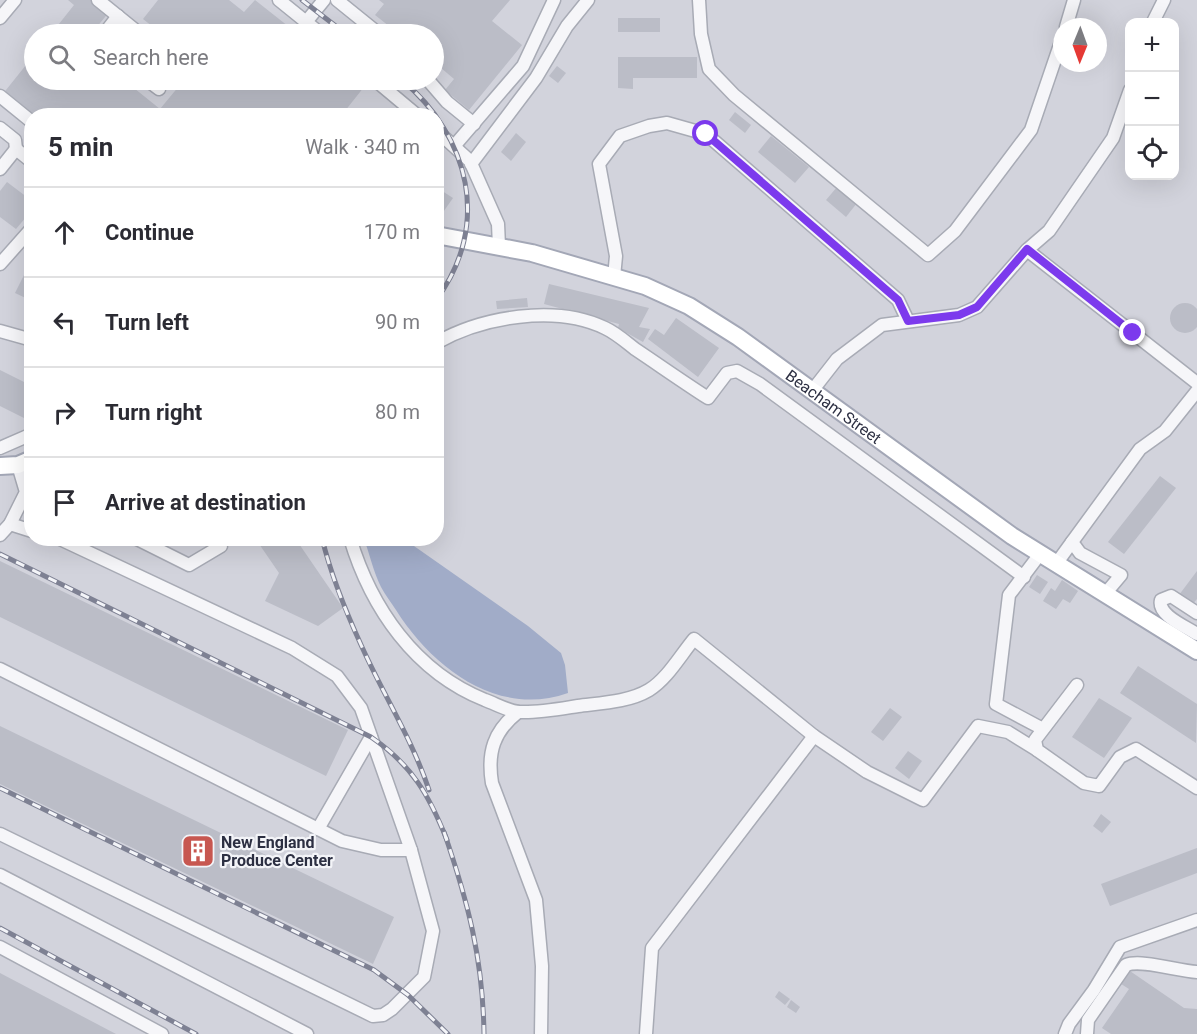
<!DOCTYPE html>
<meta charset="utf-8">
<style>
:root{--surface:#fff;--page:#f2f2f3;--text:#2b2b33;--muted:#7c7c81;--line:#e1e1e2}
body{margin:0;font-family:Roboto,sans-serif;background:var(--page);color:var(--text)}
.controls{position:absolute;right:18px;top:18px;display:grid;overflow:hidden;border-radius:12px;box-shadow:0 6px 24px #0002}
.controls button{width:54px;height:54px;display:grid;place-items:center;padding:0;border:0;border-bottom:2px solid var(--line);background:var(--surface);color:var(--text);font:30px sans-serif}
.compass{position:absolute;left:1053px;top:18px;width:54px;height:54px;border-radius:50%;background:var(--surface);box-shadow:0 6px 24px #0002;rotate:181deg}
.stop{position:absolute;width:18px;height:18px;margin:-14px;border:4px solid #7c3aed;border-radius:50%;background:#fff}
.stop.end{background:#7c3aed;border-color:#fff;box-shadow:0 2px 6px #0008}
.list{margin:0;padding:0;list-style:none}
h2{display:flex;justify-content:space-between;align-items:center;height:78px;margin:0;padding:0 24px;font-size:26px}
h2 small{font-size:20px;font-weight:400;color:var(--muted)}
.list li{display:grid;grid-template-columns:39px 1fr auto;gap:18px;align-items:center;box-sizing:border-box;height:90px;padding:0 24px;border-top:2px solid var(--line)}
.list b{display:block;font-size:22px;white-space:nowrap}
.list em{font-size:20px;font-style:normal;color:var(--muted)}
.icon{flex:none;width:33px;height:33px;fill:none;stroke:currentColor;stroke-width:2;stroke-linecap:round;stroke-linejoin:round}
.map{position:relative;flex:none;width:1197px;height:1034px;overflow:hidden}
.search{position:absolute;background:var(--surface);box-shadow:0 6px 24px #0002;left:24px;top:24px;width:420px;height:66px;display:flex;align-items:center;gap:15px;box-sizing:border-box;padding:0 21px;border-radius:33px;color:var(--muted);font-size:22px}
.panel{position:absolute;background:var(--surface);box-shadow:0 6px 24px #0002;left:24px;top:108px;width:420px;height:438px;border-radius:24px}
.map>svg:first-child{display:block}
</style>
<div class="map">
<svg width="1197" height="1034" viewBox="0 0 1197 1034">
<rect width="100%" height="100%" fill="#e3e5eb"/>
<path fill="#d2d3dc" fill-rule="evenodd" d="M0,0H1197V1034H0ZM1130,22H1174V176H1130ZM1062,27H1098V63H1062ZM34,34H434V80H34ZM32,116H436V538H32Z"/>
<path fill="#a1acc8" d="M364,539H404L528,626L561,653L565,665L568,693C497,718 432,667 396,610C391,602 385,595 381,587C373,571 370,555 364,539Z"/>
<g fill="#bbbdc7">
<path d="M68,0H97L110,11L91,34H51L74,5Z"/>
<path d="M158,0H229L244,12L255,0L298,34H162L143,19Z"/>
<path d="M379,0H510L492,21L522,45L469,110L445,90L454,79L434,62V34H399L375,15L384,4Z"/>
<rect x="618" y="18" width="42" height="14"/>
<path d="M34,55V80H124L160,109L184,80H354L364,87L341,116H32L2,95Z"/>
<path d="M618,57H697V78H633V89L618,88Z"/>
<path d="M557,66L566,73L558,83L549,76Z"/>
<path d="M735,112L751,125L745,133L729,120Z"/>
<path d="M516,133L526,142L511,161L501,152Z"/>
<path d="M771,136L809,167L795,183L758,152Z"/>
<path d="M7,182L32,201V210L16,229L0,217V191Z"/>
<path d="M436,187L453,198L439,218L436,216Z"/>
<path d="M837,187L857,203L846,217L826,200Z"/>
<path d="M25,273L32,276V301L15,293Z"/>
<path d="M549,284L649,308L639,327L650,329L643,342L618,328L619,324L544,304Z"/>
<path d="M527,298L528,307L497,309L496,301Z"/>
<circle cx="1185" cy="318" r="15"/>
<path d="M676,318L719,348L698,377L648,339L655,329L664,335Z"/>
<path d="M0,370L32,386V422L0,406Z"/>
<path d="M1160,476L1176,488L1124,554L1108,542Z"/>
<path d="M255,538H295L343,608L318,626L265,601L279,573Z"/>
<path d="M0,561L348,730L326,776L0,617Z"/>
<path d="M1197,571V599L1192,605L1179,595Z"/>
<path d="M1037,575L1048,582L1040,594L1029,587Z"/>
<path d="M1062,580L1078,591L1070,603L1063,599L1056,609L1043,601L1051,588L1055,591Z"/>
<path d="M1138,666L1197,704L1196,743L1120,693Z"/>
<path d="M1099,698L1132,718L1104,758L1072,737Z"/>
<path d="M890,708L902,717L883,741L871,732Z"/>
<path d="M0,726L394,917L373,964L0,784Z"/>
<path d="M908,751L922,761L909,779L895,768Z"/>
<path d="M1101,814L1111,822L1102,833L1093,826Z"/>
<path d="M1197,848V873L1110,906L1101,884Z"/>
<path d="M1127,969L1184,1008L1197,1009V1034H1111L1102,1028L1129,989L1118,982Z"/>
<path d="M0,973L116,1034H0Z"/>
<path d="M779,991L790,999L785,1005L775,997Z"/>
<path d="M791,1000L800,1007L796,1013L787,1007Z"/>
</g>
<g fill="none" stroke-linecap="round" stroke-linejoin="round">
<g stroke="#a8abb5" stroke-width="15">
<g id="minor">
<path d="M98,0L140,34"/>
<path d="M279,0L321,34"/>
<path d="M337,0L379,34"/>
<path d="M699,0L701,34L709,69L734,95L928,255L955,231L1031,130L1062,39"/>
<path d="M0,18L15,0"/>
<path d="M306,22L324,0"/>
<path d="M1153,22L1164,0"/>
<path d="M1066,27L1074,0"/>
<path d="M104,34L118,16"/>
<path d="M147,80L159,89"/>
<path d="M375,80L418,116"/>
<path d="M428,80L447,102L474,124"/>
<path d="M0,96L32,122"/>
<path d="M0,128L15,140L16,149"/>
<path d="M436,130L470,161L498,224L499,246"/>
<path d="M455,145L523,66L554,0"/>
<path d="M471,164L536,78L567,26L588,0"/>
<path d="M0,169L16,149L32,162"/>
<path d="M1027,250L1049,231L1113,138L1130,90"/>
<path d="M0,264L32,228"/>
<path d="M614,277L616,256L599,164L620,136L649,126L667,123L706,134L898,300L908,321"/>
<path d="M0,331L32,340"/>
<path d="M436,343C482,317 555,304 605,328C616,333 626,342 635,349C659,365 683,382 708,398L727,373L737,371L760,384L1024,577"/>
<path d="M812,391L837,359L882,325L959,315L977,307L1027,250L1197,383"/>
<path d="M0,448L32,434"/>
<path d="M10,524L32,531"/>
<path d="M0,535L10,524L26,492L18,465"/>
<path d="M135,538L189,565L221,546L216,538"/>
<path d="M350,538C371,608 415,672 485,700C496,704 508,711 519,712C538,713 559,709 578,706C601,703 629,702 649,690C667,679 680,656 694,639L814,736L867,772L923,800L978,726L1008,732L1037,750"/>
<path d="M1040,554L1009,595L996,704L1043,729"/>
<path d="M1056,564L1072,542"/>
<path d="M1105,594L1121,575L1080,553L1072,542L1140,449L1165,431L1197,391"/>
<path d="M1197,613L1171,596L1161,600C1157,615 1185,626 1197,634"/>
<path d="M0,669L342,841L381,850H411"/>
<path d="M1077,685L1035,740L1037,750L1084,783L1099,786L1120,757L1136,749L1197,788"/>
<path d="M518,712C494,731 487,752 492,783L536,900L542,966L541,1034"/>
<path d="M318,829L371,737"/>
<path d="M0,834L373,1016L383,1015L392,1009L424,977L433,931L411,850L361,708L337,676L292,648L58,538"/>
<path d="M0,875L307,1034"/>
<path d="M0,947L162,1034"/>
<path d="M646,1034L652,948L814,736"/>
<path d="M1065,1034L1069,1024L1094,990L1120,947L1197,920"/>
<path d="M1087,1034L1088,1020L1126,965C1141,959 1178,971 1197,972"/>
</g>
</g>
<g stroke="#a3a7b6" stroke-width="20">
<g id="major">
<path id="s1" d="M436,235L532,253L645,286L689,306L738,337L1012,536L1197,651"/>
<path d="M0,466L18,465L32,459"/>
</g>
</g>
<use href="#minor" stroke="#f6f6f9" stroke-width="12"/>
<use href="#major" stroke="#fff" stroke-width="16"/>
<g stroke="#7e8193" stroke-width="5">
<g id="rail">
<path d="M302,0L346,34"/>
<path d="M402,80C469,136 492,225 436,300"/>
<path d="M322,538C331,576 346,612 362,647C384,696 412,739 429,790"/>
<path d="M0,554L371,737C412,765 429,795 447,840"/>
<path d="M0,788L374,970L408,995L448,1034"/>
<path d="M444,832C468,902 483,959 484,1034"/>
<path d="M0,928L196,1034"/>
</g>
</g>
<use href="#rail" stroke="#f3f4f8" stroke-width="3" stroke-dasharray="9" stroke-linecap="butt"/>
</g>
<g fill="none" stroke-linecap="round" stroke-linejoin="round">
<path stroke="#7c3aed" stroke-width="8" d="M706,134L898,300L908,321L959,315L977,307L1027,249L1133,333"/>
</g>
<defs>
<g id="building-square" transform="scale(1.725)"><rect x="-9" y="-9" width="18" height="18" rx="4" fill="#c75750" stroke="#f3f4f8"/><path d="M-4-6H4V6H1V3H-1V6H-4ZM-2.5-4.3h1.7v1.8h-1.7ZM.8-4.3h1.7v1.8H.8ZM-2.5-1h1.7V.8h-1.7ZM.8-1h1.7V.8H.8Z" fill="#fff"/></g>
</defs>
<g fill-rule="evenodd">
<use href="#building-square" x="198" y="851"/>
</g>
<g text-anchor="middle" stroke-width="4.5" stroke-linejoin="round" paint-order="stroke">
<g font-size="16" fill="#2c2f42" stroke="#f3f4f8">
<text dy="6" stroke="none"><textPath href="#s1" startOffset="440">Beacham Street</textPath></text>
</g>
<g font-size="16" font-weight="bold" fill="#2c2f42" stroke="#f3f4f8" text-anchor="start">
<text x="221" y="848">New England<tspan x="221" dy="18">Produce Center</tspan></text>
</g>
</g>
</svg>
<div class="controls">
<button>+</button>
<button>−</button>
<button><svg class="icon" aria-label="locate" viewBox="0 0 24 24"><circle cx="12" cy="12" r="6"/><path d="M12 2v4M12 18v4M2 12h4M18 12h4"/></svg></button>
</div>
<svg class="compass" viewBox="-18 -18 36 36"><path d="M0-13l5 13h-10z" fill="#e53935"/><path d="M0 13l5-13h-10z" fill="#7c7c81"/></svg>
<div class="stop" style="left:706px;top:134px"></div>
<div class="stop end" style="left:1133px;top:333px"></div>
<div class="search"><svg class="icon" aria-label="search" viewBox="0 0 24 24"><circle cx="10" cy="10" r="6"/><path d="M15 15l6 6"/></svg>Search here</div>
<section class="panel">
<h2>5 min<small>Walk · 340 m</small></h2>
<ul class="list">
<li><svg class="icon" aria-label="ahead" viewBox="0 0 24 24"><path d="M12 20V5M6 11l6-6 6 6"/></svg><div><b>Continue</b></div><em>170 m</em></li>
<li><svg class="icon" aria-label="left" viewBox="0 0 24 24"><path d="M17 20v-9H6M10 6l-5 5 5 5"/></svg><div><b>Turn left</b></div><em>90 m</em></li>
<li><svg class="icon" aria-label="right" viewBox="0 0 24 24"><path d="M7 20v-9h11M14 6l5 5-5 5"/></svg><div><b>Turn right</b></div><em>80 m</em></li>
<li><svg class="icon" aria-label="arrive" viewBox="0 0 24 24"><path d="M6 21V4h12l-3 4 3 4H6"/></svg><div><b>Arrive at destination</b></div></li>
</ul>
</section>
</div>
